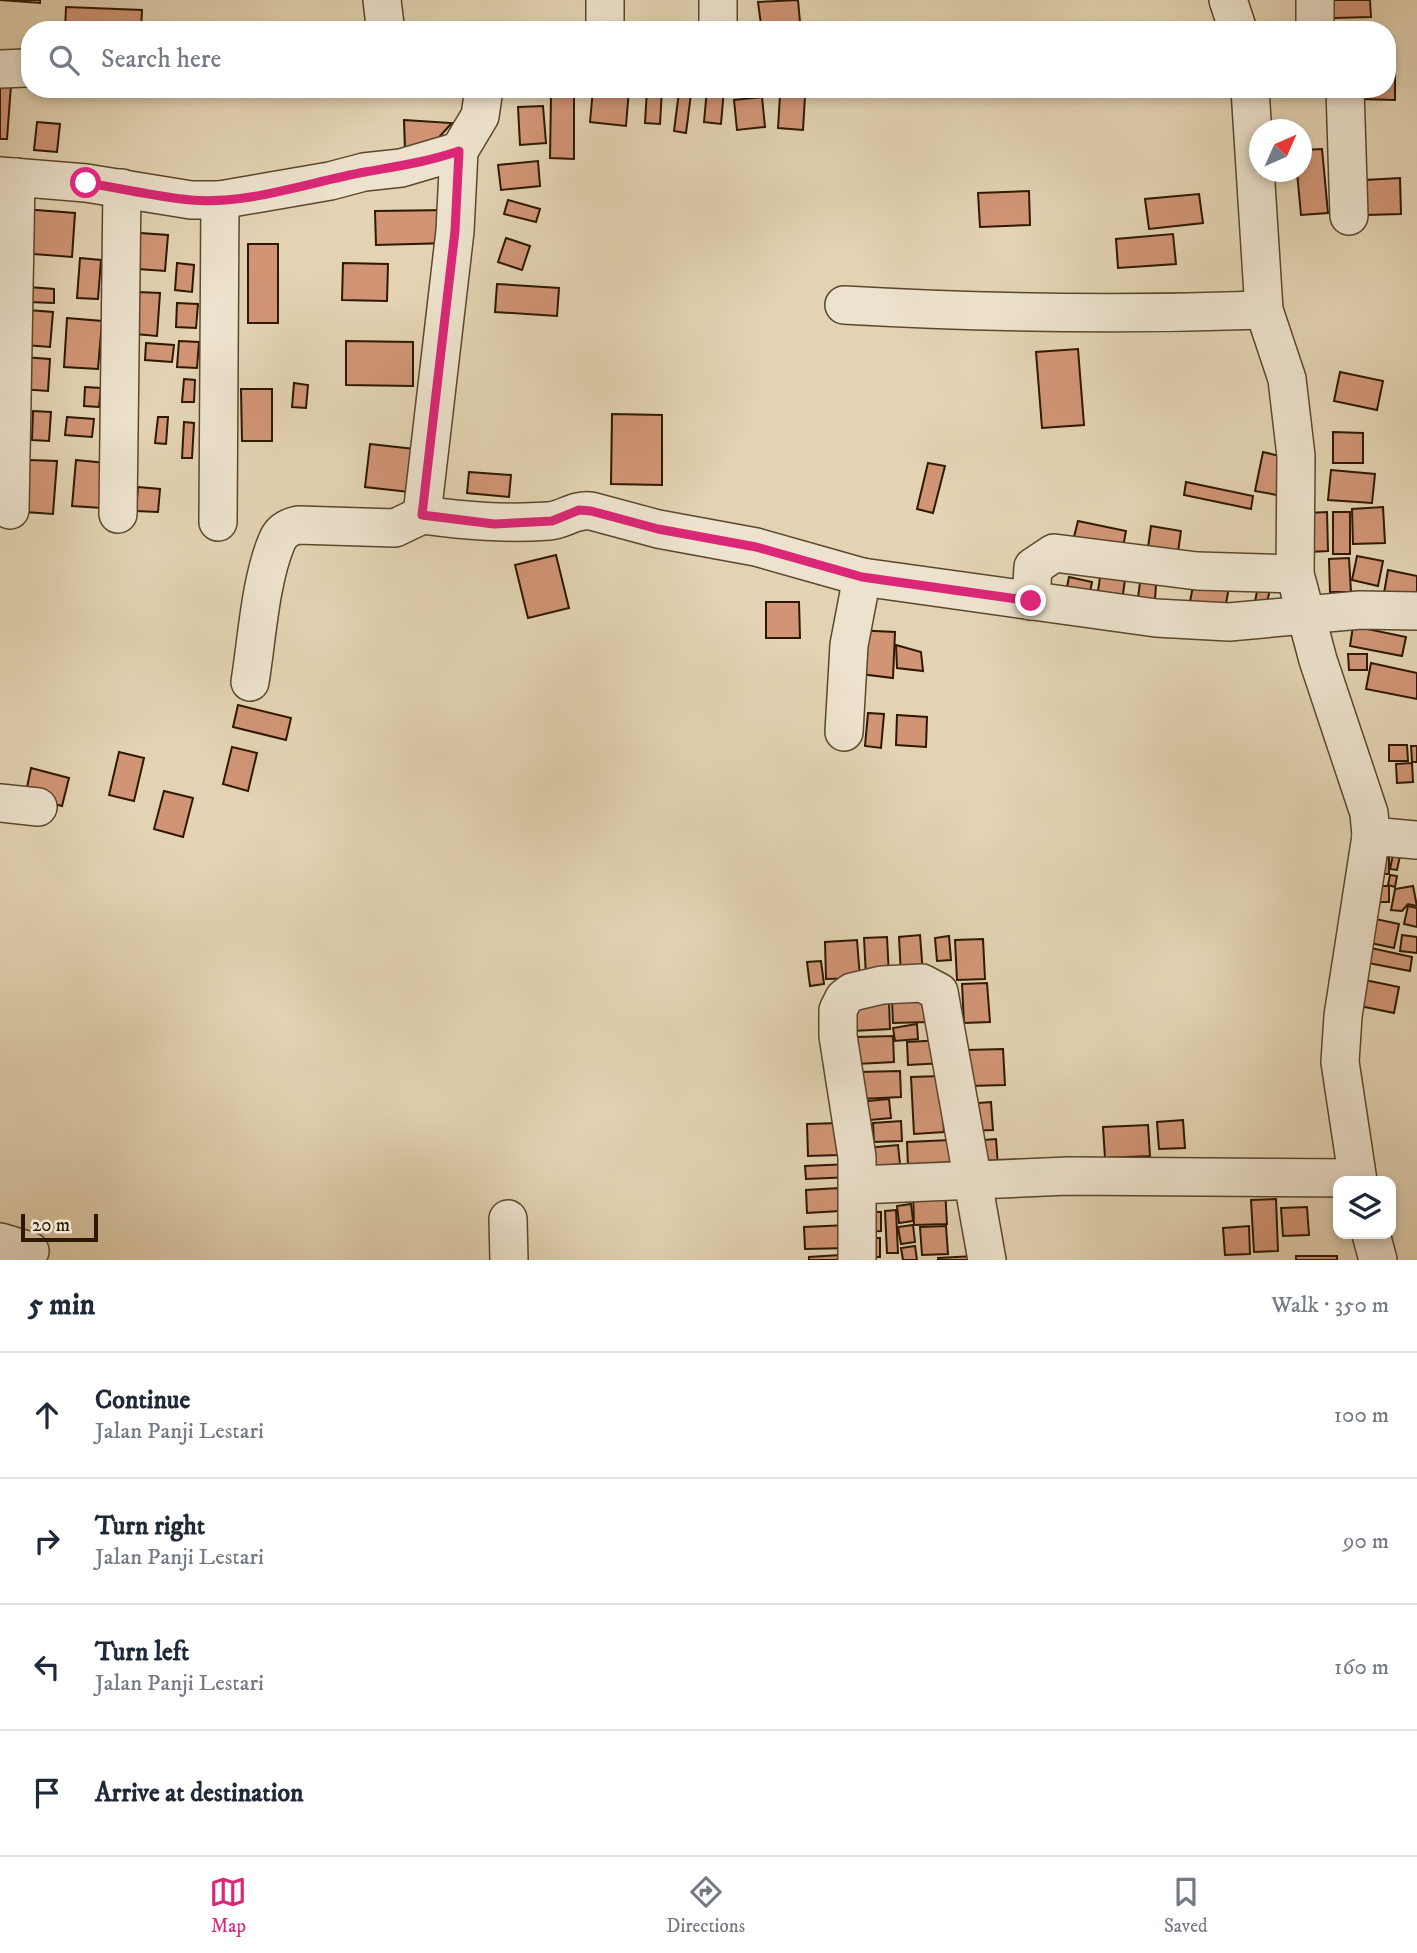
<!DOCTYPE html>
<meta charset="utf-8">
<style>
:root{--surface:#fff;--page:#f2f2f3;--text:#1f2937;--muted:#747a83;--line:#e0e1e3;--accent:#db2777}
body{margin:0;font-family:"IM FELL DW Pica",serif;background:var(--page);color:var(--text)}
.controls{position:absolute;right:21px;bottom:21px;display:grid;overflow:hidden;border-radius:14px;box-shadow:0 4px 10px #0003}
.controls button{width:63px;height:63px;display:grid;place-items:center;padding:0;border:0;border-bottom:2px solid var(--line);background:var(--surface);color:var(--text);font:35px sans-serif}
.compass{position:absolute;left:1249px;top:119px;width:63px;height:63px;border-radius:50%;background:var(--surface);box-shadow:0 4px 10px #0003;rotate:45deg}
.scale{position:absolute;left:21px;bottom:18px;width:77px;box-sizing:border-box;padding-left:7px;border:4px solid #2e1800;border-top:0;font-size:19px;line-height:24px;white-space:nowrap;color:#2e1800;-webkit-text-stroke:5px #ede2cd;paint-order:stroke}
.stop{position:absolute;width:21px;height:21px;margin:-16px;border:5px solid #db2777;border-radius:50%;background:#fff}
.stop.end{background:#db2777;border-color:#fff;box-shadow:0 2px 7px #0008}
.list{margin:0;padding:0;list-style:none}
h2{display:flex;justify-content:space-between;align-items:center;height:91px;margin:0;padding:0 28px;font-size:30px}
h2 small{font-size:23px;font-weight:400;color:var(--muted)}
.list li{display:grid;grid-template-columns:46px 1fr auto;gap:21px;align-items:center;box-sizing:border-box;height:126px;padding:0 28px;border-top:2px solid var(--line)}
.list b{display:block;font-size:26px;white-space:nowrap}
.list p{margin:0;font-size:23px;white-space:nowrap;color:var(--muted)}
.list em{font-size:23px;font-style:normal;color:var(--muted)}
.icon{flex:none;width:38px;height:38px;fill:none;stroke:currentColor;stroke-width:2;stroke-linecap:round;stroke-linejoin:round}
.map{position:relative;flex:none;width:1417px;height:1260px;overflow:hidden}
.search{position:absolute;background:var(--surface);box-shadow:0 4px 10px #0003;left:21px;right:21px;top:21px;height:77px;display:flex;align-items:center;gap:18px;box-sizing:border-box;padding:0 24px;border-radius:28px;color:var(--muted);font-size:26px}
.sheet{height:595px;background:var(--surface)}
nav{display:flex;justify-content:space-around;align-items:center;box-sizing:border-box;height:98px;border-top:2px solid var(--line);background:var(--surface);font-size:19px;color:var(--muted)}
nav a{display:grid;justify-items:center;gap:4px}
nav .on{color:var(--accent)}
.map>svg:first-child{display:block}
</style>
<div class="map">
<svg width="1417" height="1260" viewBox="0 0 1417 1260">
<rect width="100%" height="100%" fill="#e3d3b2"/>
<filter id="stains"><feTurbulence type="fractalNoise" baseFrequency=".00286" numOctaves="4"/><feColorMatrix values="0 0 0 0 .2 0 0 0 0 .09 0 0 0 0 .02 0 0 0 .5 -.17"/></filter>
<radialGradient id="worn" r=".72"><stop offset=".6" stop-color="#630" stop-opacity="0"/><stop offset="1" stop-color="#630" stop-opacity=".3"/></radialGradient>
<g fill="#d19576" stroke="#2e1800" stroke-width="2">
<path d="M0,0H40V3Z"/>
<path d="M798,0L800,22L761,25L758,2Z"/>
<path d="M1333,0H1370L1371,17L1334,18Z"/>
<path d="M66,7L142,10L141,30H65Z"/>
<path d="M414,25L469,27V30H414Z"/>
<path d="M1387,61H1395V100L1360,99V89H1387Z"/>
<path d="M0,84L11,85L7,139H0Z"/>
<path d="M593,89H629L626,126L590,122Z"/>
<path d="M647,89H662L660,124L645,123Z"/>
<path d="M707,89H724L721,124L704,122Z"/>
<path d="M1301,89H1335V94L1301,93Z"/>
<path d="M679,92L691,94L686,133L674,131Z"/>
<path d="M551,95H574V159L550,158Z"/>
<path d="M780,95L805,96L803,130L778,128Z"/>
<path d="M762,97L765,127L737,130L734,100Z"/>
<path d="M543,106L546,143L520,145L518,107Z"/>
<path d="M404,120L452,123L429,148L405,151Z"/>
<path d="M37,122L60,124L57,152L34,150Z"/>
<path d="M1322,149L1328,213L1301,215L1297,172H1302V150Z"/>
<path d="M538,161L540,186L501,190L498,165Z"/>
<path d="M1400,178L1401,214L1366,215L1365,180Z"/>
<path d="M1029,191L1030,225L980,227L978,193Z"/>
<path d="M1199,194L1203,223L1149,229L1145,199Z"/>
<path d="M508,200L540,209L536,222L504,214Z"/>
<path d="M23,209L75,213L72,257L20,253Z"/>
<path d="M450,210V243L376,245L375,211Z"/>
<path d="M126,232L168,235L165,271L124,268Z"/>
<path d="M1173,234L1176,264L1118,268L1116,239Z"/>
<path d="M506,238L530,246L522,270L498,262Z"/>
<rect x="248" y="244" width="30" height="79"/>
<path d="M80,258L101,260L98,299L77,298Z"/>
<path d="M177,263L194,265L192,292L175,290Z"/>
<path d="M343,263L388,264L387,301L342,300Z"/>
<path d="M497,284L559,288L557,316L495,312Z"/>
<path d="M29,287L54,289V303L28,302Z"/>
<path d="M138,292L160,293L157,336L135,334Z"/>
<path d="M177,303L198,304L196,328L176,327Z"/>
<path d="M28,310L53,312L50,347L25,345Z"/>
<path d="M67,318L102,321L98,369L64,367Z"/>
<path d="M179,341L199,342L197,368L177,367Z"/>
<path d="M346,341L413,342V386L346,385Z"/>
<path d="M146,343L174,345L172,362L145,360Z"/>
<path d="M1078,349L1084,425L1042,428L1036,352Z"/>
<path d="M22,357L50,359L48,391L20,389Z"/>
<path d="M1340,372L1383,381L1377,410L1334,401Z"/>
<path d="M184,379L195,380L194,402H182Z"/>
<path d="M294,383L308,385L306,408L292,407Z"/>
<path d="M85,387L101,388L99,407L84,406Z"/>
<path d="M241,389H272V441H242Z"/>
<path d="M33,411L51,412L49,441L32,440Z"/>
<path d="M612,414L662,415V485L611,484Z"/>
<path d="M67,417L94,419L92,437L65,435Z"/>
<path d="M158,417H168L166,444L155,443Z"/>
<path d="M184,422L194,423L192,458H182Z"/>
<path d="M1333,432L1363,433V463H1333Z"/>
<path d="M370,444L423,450L418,493L365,487Z"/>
<path d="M1263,452L1284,457L1277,495L1255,491Z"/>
<path d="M29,460L57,461L53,514L25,512Z"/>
<path d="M76,460L106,463L102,508L72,506Z"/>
<path d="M928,463L945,466L933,513L917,509Z"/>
<path d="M1331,470L1375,474L1372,503L1328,500Z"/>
<path d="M469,472L511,475L509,497L467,493Z"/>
<path d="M1186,482L1253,496L1251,509L1184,495Z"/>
<path d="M138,487L160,489L158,512L136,511Z"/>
<path d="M1383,507L1385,543L1353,544L1352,509Z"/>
<path d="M1327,512L1328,551L1309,552L1307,513Z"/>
<rect x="1333" y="512" width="17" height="42"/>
<path d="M1078,521L1126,531L1123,547L1074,537Z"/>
<path d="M1151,526L1181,531L1178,552L1148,548Z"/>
<path d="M556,555L569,608L528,618L515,565Z"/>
<path d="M1357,556L1383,561L1378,586L1352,580Z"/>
<path d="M1349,558L1351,592H1330L1329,559Z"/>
<path d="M1388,570L1417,576V606L1383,599Z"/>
<path d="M1260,576L1272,578L1264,619L1252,617Z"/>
<path d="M1069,577L1092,582L1088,602L1065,597Z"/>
<path d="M1100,577L1125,580L1121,608L1096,605Z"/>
<path d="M1194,580L1229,587L1225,609L1190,602Z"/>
<path d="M1140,582L1156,584L1155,600L1138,598Z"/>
<path d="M766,602H799L800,638H766Z"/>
<path d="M1353,626L1406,637L1402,656L1350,646Z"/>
<path d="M854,630L895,632L893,678L853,673Z"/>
<path d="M896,645L921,652L923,671L897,668Z"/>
<path d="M1348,654H1367V670H1349Z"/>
<path d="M1371,663L1417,673V699L1366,689Z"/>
<path d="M238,705L291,718L286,740L233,727Z"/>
<path d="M868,713L884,714L881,748L865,746Z"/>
<path d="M897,715L927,717L926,747L896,745Z"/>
<path d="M1389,745H1407L1408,761H1389Z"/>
<path d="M1411,746H1417V762H1412Z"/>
<path d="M232,747L257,753L248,791L223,784Z"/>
<path d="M119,752L144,758L134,801L109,795Z"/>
<path d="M1412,763L1413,782L1397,783L1396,764Z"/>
<path d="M31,768L69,778L62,806L25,797Z"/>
<path d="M164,791L193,798L183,837L154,829Z"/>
<path d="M1394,850L1401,851L1397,870L1390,869Z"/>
<path d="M1370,858H1389V874H1371Z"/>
<path d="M1390,875L1397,876L1395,887L1388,885Z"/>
<rect x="1370" y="886" width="19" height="16"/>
<path d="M1413,886L1417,906L1408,904L1402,911L1391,910L1395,889Z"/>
<path d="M1408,906L1417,908V927L1404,924Z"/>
<path d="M1366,917L1399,924L1394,948L1361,941Z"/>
<path d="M920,935L923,974L901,975L899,937Z"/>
<path d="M1402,935L1417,937V953L1400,951Z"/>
<path d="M949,936L951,960L937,961L935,938Z"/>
<path d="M887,937L889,976L866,977L864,938Z"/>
<path d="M983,939L985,979L957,980L955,940Z"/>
<path d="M857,940L860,978L826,979L825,942Z"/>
<path d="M1371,948L1412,957L1410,971L1368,963Z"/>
<path d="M821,961L824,984L810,986L807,962Z"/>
<path d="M1360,979L1399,987L1394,1013L1355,1005Z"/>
<path d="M987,983L990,1022L964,1023L962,984Z"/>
<path d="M927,998L929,1022L893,1023L892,1000Z"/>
<path d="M889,1002L890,1029L853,1031L852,1003Z"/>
<path d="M917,1024L918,1039L895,1041L893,1028Z"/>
<path d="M893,1036L894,1062L857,1064L856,1037Z"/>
<path d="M943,1040L944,1063L908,1065L907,1042Z"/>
<path d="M1003,1049L1005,1085L968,1086L966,1050Z"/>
<path d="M900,1071L901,1097L860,1099L859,1072Z"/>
<path d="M941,1076L944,1132L914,1134L911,1077Z"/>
<path d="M889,1099L891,1118L859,1121L857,1102Z"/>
<path d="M991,1102L993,1130L967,1131L965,1104Z"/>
<path d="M1183,1120L1185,1148L1159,1149L1157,1122Z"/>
<path d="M901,1121L902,1141L874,1142L873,1123Z"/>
<path d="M838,1123L839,1155L808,1156L807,1124Z"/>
<path d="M1148,1125L1150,1156L1105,1158L1103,1127Z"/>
<path d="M996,1139L998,1167L972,1168L971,1141Z"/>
<path d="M950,1140L951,1166L908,1167L907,1142Z"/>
<path d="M898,1145L900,1164L867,1167L866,1148Z"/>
<path d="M851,1164L852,1177L806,1179L805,1166Z"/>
<path d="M839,1188L840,1211L807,1213L806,1190Z"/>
<path d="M945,1189L947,1224L914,1225L913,1191Z"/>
<path d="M1276,1199L1278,1251L1254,1252L1251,1200Z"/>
<path d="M911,1204L913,1221L899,1223L897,1206Z"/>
<path d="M1307,1207L1309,1235L1283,1236L1281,1208Z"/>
<path d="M896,1210L898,1253H887L885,1211Z"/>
<path d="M860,1212H881V1231L860,1232Z"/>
<path d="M848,1225L849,1248L805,1249L804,1227Z"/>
<path d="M913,1225L915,1242L901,1244L898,1227Z"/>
<path d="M946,1226L948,1254L922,1255L920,1227Z"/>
<path d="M1249,1226L1250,1254L1225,1255L1223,1228Z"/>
<rect x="859" y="1238" width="21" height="19"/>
<path d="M915,1246L917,1260H903L901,1248Z"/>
<path d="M840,1255L841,1260H809V1257Z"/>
<path d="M974,1256V1260H938V1258Z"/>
<rect x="1296" y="1256" width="41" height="4"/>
</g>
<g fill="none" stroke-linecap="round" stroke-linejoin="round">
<g stroke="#5b472c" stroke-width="40">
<g id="minor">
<path d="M382,0L385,25"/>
<path d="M718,0V30"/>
<path d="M1228,0L1238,30"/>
<path d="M605,30V0"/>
<path d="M1315,30V0"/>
<path d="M0,69L26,68"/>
<path d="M484,89L480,116L459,151L455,231L422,515C468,521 503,524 549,521C564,520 574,509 591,511L658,529L756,547L862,577L1156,618L1229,622L1360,610L1417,611"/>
<path d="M1250,89L1264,310L1287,379L1296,456L1295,574L1318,660L1369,813L1371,836L1343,1016L1340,1062L1358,1181"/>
<path d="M1345,89L1349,216"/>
<path d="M0,176L86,183L191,200H220L330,181L364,172L401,168L459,151"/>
<path d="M844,305C984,313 1123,315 1264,310"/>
<path d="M10,510L16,177"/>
<path d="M118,514L122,188"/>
<path d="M218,522L220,200"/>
<path d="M1031,601L1033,567L1054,553L1197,571L1295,574"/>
<path d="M250,682C257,639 260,581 277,541C281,531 289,527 298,525L395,528L422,515"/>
<path d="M844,732L849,645L862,577"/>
<path d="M0,803L38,807"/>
<path d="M1371,836L1417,840"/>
<path d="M858,1185L1068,1176L1357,1178"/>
<path d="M508,1219L509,1260"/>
<path d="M1371,1234L1378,1260"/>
<path d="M0,1242L30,1251"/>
<path d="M857,1260V1157L838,1036V1010L844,998L852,992L882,985L922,983L939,992L987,1260"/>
</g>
</g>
<use href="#minor" stroke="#ede2cd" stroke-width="37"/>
</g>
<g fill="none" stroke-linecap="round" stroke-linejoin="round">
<path stroke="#db2777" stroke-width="9" d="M86,183C121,188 156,197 191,200C249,205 309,182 365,172C398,166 427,162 459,151L455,231L422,515L494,524L552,521L579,510L591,511L658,529L756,547L862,577L1031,601"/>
</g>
<rect width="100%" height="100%" filter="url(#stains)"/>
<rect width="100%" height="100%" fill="url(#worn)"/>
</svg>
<div class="controls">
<button><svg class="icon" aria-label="layers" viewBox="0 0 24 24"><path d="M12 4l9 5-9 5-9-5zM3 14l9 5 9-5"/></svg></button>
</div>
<svg class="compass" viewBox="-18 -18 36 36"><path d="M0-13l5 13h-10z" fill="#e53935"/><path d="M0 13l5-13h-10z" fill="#747a83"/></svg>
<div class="scale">20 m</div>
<div class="stop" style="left:86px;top:183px"></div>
<div class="stop end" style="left:1031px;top:601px"></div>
<div class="search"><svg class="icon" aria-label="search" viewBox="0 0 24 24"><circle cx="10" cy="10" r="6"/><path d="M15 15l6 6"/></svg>Search here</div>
</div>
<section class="sheet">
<h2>5 min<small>Walk · 350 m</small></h2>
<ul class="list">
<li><svg class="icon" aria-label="ahead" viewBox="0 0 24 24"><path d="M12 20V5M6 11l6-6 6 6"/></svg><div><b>Continue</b><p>Jalan Panji Lestari</p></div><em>100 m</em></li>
<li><svg class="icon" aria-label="right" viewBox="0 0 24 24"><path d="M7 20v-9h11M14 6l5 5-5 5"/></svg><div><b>Turn right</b><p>Jalan Panji Lestari</p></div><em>90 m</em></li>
<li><svg class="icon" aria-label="left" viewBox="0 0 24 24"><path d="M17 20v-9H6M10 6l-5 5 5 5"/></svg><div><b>Turn left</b><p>Jalan Panji Lestari</p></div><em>160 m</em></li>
<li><svg class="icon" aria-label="arrive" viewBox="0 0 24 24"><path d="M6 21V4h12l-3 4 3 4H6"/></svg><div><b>Arrive at destination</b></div></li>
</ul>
</section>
<nav>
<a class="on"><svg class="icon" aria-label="map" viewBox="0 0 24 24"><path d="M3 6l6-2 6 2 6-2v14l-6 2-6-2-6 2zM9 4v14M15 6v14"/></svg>Map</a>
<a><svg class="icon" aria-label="directions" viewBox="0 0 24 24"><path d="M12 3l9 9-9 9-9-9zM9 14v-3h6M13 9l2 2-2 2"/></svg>Directions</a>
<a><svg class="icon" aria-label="saved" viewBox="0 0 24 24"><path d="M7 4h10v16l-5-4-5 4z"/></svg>Saved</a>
</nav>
